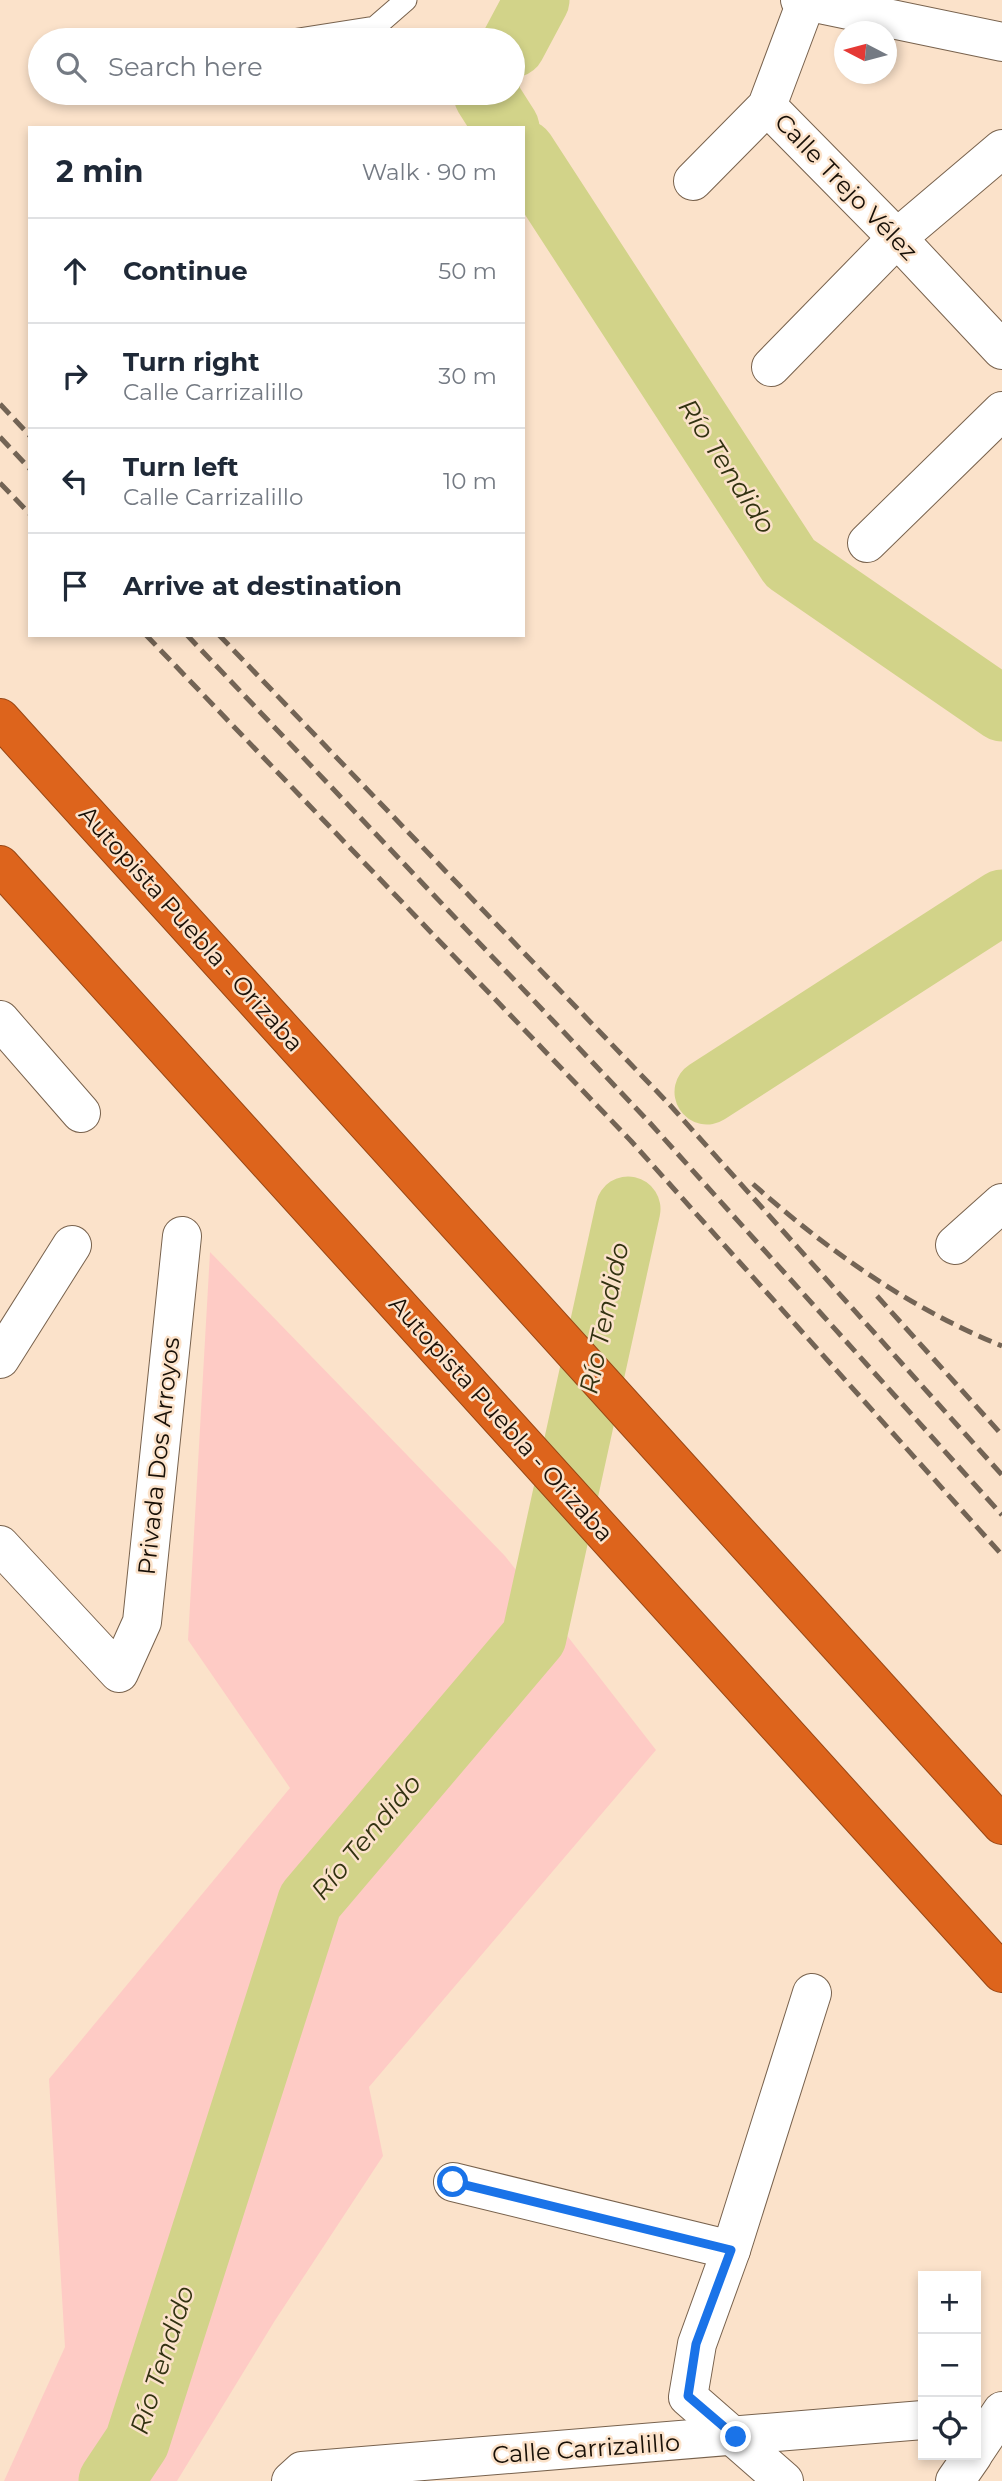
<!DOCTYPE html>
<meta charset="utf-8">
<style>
:root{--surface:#fff;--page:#f6f6f7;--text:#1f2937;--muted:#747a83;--line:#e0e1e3}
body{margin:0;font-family:Montserrat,sans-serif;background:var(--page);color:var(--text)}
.controls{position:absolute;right:21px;bottom:21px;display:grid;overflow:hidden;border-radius:0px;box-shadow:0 4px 10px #0003}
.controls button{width:63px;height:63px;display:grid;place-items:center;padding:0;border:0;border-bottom:2px solid var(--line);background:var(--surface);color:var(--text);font:35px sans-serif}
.compass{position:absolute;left:834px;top:21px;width:63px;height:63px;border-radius:50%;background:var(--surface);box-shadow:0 4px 10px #0003;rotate:276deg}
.stop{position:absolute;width:21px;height:21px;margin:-16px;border:5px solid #1a73e8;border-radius:50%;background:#fff}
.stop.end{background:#1a73e8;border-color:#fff;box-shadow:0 2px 7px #0008}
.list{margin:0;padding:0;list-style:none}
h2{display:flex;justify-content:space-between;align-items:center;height:91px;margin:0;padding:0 28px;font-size:30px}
h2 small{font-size:23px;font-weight:400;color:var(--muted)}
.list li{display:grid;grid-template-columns:46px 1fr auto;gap:21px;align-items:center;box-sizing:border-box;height:105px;padding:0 28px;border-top:2px solid var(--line)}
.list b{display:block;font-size:26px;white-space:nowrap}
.list p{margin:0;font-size:23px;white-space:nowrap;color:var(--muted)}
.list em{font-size:23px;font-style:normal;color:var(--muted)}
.icon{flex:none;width:38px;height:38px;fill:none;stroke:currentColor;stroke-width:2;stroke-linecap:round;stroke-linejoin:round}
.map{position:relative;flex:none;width:1002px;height:2481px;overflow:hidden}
.search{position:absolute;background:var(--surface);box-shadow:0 4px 10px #0003;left:28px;top:28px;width:497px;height:77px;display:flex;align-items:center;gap:18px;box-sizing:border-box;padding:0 24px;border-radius:38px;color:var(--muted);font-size:26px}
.panel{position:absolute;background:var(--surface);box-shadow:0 4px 10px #0003;left:28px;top:126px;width:497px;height:511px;border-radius:0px}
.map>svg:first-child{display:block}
</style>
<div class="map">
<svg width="1002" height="2481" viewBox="0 0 1002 2481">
<rect width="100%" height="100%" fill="#fbe2ca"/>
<path fill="#fecbc5" d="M210,1252L505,1556L656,1750L369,2087L383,2156L274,2322L177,2481H4L65,2347L49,2079L290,1788L188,1640Z"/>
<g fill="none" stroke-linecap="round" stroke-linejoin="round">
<g stroke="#d2d389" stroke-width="65">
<path d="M513,45L537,0"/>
<path d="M488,93L486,95L507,128"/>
<path d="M523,152L790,563L1002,709"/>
<path d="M707,1092L1002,902"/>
<path d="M111,2481L137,2442L310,1901L534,1637L628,1209"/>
</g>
<g stroke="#78624d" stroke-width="23">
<path id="service" d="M292,40L375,27L406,0"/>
</g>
<g stroke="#78624d" stroke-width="40">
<g id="minor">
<path d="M767,106L897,238L1002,350"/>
<path d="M693,181L767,106L806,2"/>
<path d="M771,367L897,238L1002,149"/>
<path d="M867,543L1002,411"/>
<path d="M0,1020L81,1113"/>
<path d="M955,1245L1002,1203"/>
<path d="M0,1359L72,1245"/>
<path d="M0,1545L119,1673L142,1622L182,1236"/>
<path d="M453,2182L731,2250"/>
<path d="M976,2450L1002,2411"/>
<path d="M291,2481L302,2471L923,2420"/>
<path d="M784,2481L688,2397L697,2344L731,2250L812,1993"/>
<path d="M955,2481L973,2455"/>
</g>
</g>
<g stroke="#78624d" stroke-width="40">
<path id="tertiary" d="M800,0L1002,42"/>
</g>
<g stroke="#984715" stroke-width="40">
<g id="motorway">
<path d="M0,718L1002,1825"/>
<path d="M0,865L1002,1973"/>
</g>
</g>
<use href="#service" stroke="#fff" stroke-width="21"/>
<use href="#minor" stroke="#fff" stroke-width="38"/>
<use href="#tertiary" stroke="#fff" stroke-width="38"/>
<use href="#motorway" stroke="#dd641c" stroke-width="38"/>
<g stroke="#736455" stroke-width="5" stroke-dasharray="14 7" stroke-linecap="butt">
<path d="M0,404L30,436"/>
<path d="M0,437L30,469"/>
<path d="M0,483L30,514"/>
<path d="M146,635L631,1141L1002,1555"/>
<path d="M187,635L650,1123L1002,1515"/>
<path d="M219,635L669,1104L1002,1475"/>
<path d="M753,1184C827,1250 909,1308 1002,1346"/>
<path d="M877,1296L1002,1435"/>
</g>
</g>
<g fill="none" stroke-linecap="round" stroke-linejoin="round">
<path stroke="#1a73e8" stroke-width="9" d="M453,2182L731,2250L696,2344L688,2396L736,2437"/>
</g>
<g text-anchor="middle" stroke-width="5" stroke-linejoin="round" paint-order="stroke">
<g font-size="24" fill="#181007" stroke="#fbe2ca">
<text transform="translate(846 187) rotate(46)" y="8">Calle Trejo Vélez</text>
<text transform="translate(191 929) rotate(48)" y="8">Autopista Puebla - Orizaba</text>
<text transform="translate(501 1419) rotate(48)" y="8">Autopista Puebla - Orizaba</text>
<text transform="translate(159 1456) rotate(-84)" y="8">Privada Dos Arroyos</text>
<text transform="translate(586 2449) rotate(-4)" y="8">Calle Carrizalillo</text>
</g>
<g font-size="26" font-style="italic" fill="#323211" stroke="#fbe2ca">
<text transform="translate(727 466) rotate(57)" y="9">Río Tendido</text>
<text transform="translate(604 1318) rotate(-78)" y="9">Río Tendido</text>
<text transform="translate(366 1837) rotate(-50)" y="9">Río Tendido</text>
<text transform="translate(162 2360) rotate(-72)" y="9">Río Tendido</text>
</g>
</g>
</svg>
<div class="controls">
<button>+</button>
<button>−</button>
<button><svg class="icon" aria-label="locate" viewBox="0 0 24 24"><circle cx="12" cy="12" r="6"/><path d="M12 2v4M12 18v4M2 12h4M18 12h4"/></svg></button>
</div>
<svg class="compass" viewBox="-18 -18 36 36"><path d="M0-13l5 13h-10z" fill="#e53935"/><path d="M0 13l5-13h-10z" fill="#747a83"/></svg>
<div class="stop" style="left:453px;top:2182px"></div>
<div class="stop end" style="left:736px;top:2437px"></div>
<div class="search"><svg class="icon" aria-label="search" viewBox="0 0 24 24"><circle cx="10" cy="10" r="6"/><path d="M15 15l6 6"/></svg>Search here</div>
<section class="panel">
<h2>2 min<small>Walk · 90 m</small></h2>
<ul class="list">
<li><svg class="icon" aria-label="ahead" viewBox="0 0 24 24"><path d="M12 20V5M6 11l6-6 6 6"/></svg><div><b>Continue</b></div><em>50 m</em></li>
<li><svg class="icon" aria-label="right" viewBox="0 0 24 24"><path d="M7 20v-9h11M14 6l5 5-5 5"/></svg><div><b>Turn right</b><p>Calle Carrizalillo</p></div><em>30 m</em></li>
<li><svg class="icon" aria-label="left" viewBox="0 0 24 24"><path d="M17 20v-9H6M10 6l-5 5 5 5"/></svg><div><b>Turn left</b><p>Calle Carrizalillo</p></div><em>10 m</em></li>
<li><svg class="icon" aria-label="arrive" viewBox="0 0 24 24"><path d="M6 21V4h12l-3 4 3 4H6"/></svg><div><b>Arrive at destination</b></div></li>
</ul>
</section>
</div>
